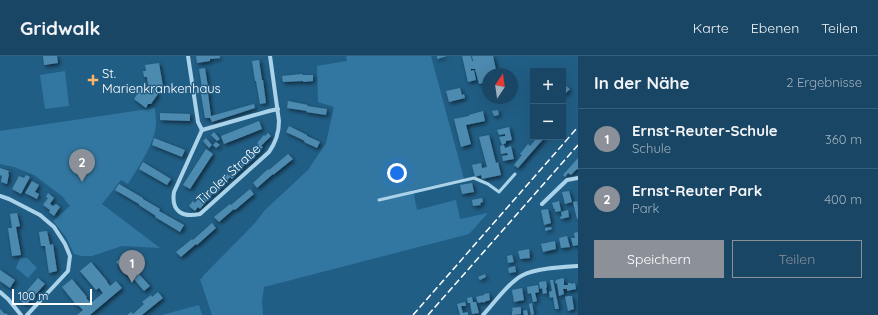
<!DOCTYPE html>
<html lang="de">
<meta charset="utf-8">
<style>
:root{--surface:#194664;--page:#26506d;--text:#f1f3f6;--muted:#9fb1bf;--line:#375e78;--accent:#8c9099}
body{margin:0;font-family:Quicksand,sans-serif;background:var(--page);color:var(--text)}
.controls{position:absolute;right:12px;top:12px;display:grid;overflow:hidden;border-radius:0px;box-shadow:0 4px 16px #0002}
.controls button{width:36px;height:36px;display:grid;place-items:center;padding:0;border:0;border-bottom:1px solid var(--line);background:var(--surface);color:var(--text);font:20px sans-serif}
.compass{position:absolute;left:482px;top:12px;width:36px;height:36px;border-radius:50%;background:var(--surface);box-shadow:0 4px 16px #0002;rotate:13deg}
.scale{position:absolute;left:12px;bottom:10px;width:80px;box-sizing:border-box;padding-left:4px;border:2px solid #fff;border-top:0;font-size:11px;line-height:14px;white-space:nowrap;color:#fff;-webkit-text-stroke:3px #215e85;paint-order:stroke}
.you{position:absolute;left:397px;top:117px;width:14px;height:14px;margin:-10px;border:3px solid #fff;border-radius:50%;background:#1a73e8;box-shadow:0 0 0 6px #1a73e833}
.badge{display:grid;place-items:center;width:26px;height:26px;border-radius:50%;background:var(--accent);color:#fff;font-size:13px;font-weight:700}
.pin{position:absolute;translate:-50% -33px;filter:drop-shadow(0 1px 2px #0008)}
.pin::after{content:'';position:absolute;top:21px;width:14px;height:12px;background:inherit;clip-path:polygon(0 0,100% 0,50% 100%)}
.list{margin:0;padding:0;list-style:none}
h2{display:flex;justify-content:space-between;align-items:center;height:52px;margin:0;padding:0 16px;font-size:17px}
h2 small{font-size:13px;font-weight:400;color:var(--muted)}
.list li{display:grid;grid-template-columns:26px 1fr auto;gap:12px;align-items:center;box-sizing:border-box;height:60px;padding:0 16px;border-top:1px solid var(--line)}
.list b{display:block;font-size:15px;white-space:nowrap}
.list p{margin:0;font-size:13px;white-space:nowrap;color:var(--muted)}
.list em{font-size:13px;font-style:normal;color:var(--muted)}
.actions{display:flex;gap:8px;padding:12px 16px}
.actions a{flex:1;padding:9px 0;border:1px solid var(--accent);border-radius:0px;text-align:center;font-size:14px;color:var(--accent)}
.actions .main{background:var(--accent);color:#fff}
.map{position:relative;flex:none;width:578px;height:259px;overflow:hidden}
header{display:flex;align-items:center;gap:24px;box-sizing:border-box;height:56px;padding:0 20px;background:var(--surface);border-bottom:1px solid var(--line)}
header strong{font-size:19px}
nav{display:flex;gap:22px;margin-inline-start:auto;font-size:14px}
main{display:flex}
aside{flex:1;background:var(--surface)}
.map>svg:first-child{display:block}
</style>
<header>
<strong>Gridwalk</strong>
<nav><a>Karte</a><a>Ebenen</a><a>Teilen</a></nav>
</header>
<main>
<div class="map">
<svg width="578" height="259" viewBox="0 0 578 259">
<defs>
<filter id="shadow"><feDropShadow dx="2" dy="2" stdDeviation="2" flood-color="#0009"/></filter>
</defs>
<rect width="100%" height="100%" fill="#215e85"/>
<g fill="#3277a1">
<path d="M346,0H431L464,123L413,134L417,154L456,144L460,163L488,157L469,178L264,231L262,245L263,259H212L200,223L203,222L202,221L255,167L265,154L308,114L326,87L334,51L318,46L317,10L347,5Z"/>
<path d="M65,15L69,50L45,53L40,19Z"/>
<path d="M155,52C155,57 156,63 156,68C155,87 138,112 128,128L121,124L102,148L160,192L122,190L92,200H81L74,198L66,181L53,165L70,150L62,140L34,119L14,111L0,108V75Z"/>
<path d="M20,202H27L37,212L28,222L16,212Z"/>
<path d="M199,249L202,259H162Z"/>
</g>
<g fill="#4e8aaf" filter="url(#shadow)">
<path d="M43,0H57L58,7L44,9Z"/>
<path d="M196,0H220V2L210,3V5L197,7Z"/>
<path d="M437,0H447L437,3Z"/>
<path d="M462,0H471L472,5H473L472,0H493L497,18H488V26L479,28L475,13H471V15L474,14L476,24L468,26Z"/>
<path d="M259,4L262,24H263L266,47L260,48L256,25H255L252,5Z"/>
<path d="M159,7L163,30L155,32L156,36L158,38L151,48H148L146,52L134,43L142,31L147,34H149L147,21H144L143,15H146L145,9Z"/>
<path d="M205,12L209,37H208L211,60L254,48L255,52L212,66L210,62H205L201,38H203L199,13Z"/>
<path d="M302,18L303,19H313V25L303,26V25L283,26L282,20Z"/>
<path d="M566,30L570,33L563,40V33Z"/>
<path d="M460,32L462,39L464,38L465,42L449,46L446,35Z"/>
<path d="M288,45L308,49L307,50L327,53L326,59L306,56L307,55L287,52Z"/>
<path d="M498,54L499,59L494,60L492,55Z"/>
<path d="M483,55L485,65L466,69L471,88L461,91L454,63L469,60V59Z"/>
<path d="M160,57L190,58V65L160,64Z"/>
<path d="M259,65L262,73L224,88L221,80Z"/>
<path d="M289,70L307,79V80L320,86L317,92L304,86L305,85L286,76Z"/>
<path d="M509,71L512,84L506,85V87L502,89L499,81L505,80V78L499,79L497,74Z"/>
<path d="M214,76L220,83L217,85L211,79Z"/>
<path d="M268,77L271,80L261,90L263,91L248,108L247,106L232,123L230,121L216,138L214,136L200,153L198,151L195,155L189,150L193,145L195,147L199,142L201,144L211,133L213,135L227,118L229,120L245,102L247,103L259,88L257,87L264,79L265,80Z"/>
<path d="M489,79L496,107L498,106L501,119L482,123L481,119L475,121L472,109L481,107L482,112L487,111L479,81Z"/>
<path d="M538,81H545L518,112L514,109L522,99L520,98L528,88L530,90Z"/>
<path d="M154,82L185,94L182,101L152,89Z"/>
<path d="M206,82L212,89L209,92L203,85Z"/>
<path d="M216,86L220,89L216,92L213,89Z"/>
<path d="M504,89L505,92L511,90L514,103L503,105L502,100L508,99L507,97L501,98L500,90Z"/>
<path d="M206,93L213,98L190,133L183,129Z"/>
<path d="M288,98L293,103L273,119V118L257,132L253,127L268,113L269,114Z"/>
<path d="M578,102V114L577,113L571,119L568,117L565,121L563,119Z"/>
<path d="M143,106L171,123L167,129L139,113Z"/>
<path d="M0,112L9,115L8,118H9L7,128L1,126L2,120L0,119Z"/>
<path d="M26,119L30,121L21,138L12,133L19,120L24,122Z"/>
<path d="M32,125L39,129L35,136L39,138L37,143L25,137Z"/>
<path d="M472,127L474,136L462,138L460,129Z"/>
<path d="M119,128L143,142V143L160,153L159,155L184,169L180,176L155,161L156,160L139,149V148L115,134Z"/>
<path d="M250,133L254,138L235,154L234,153L219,166L214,161L230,148L231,149Z"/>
<path d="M569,135L572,146L565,148L562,136Z"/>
<path d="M48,137L54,142L50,148L53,150L56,148L60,151L54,160L49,156L50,154L43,149L48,142L46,141Z"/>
<path d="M482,142L483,146L480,147L481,149L473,150L472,144Z"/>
<path d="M559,145L561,155L555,156V153H554L552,147Z"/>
<path d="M577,145L578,151V162L577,163L573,146Z"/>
<path d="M548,153L551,167L544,169L541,154Z"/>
<path d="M568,154L569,161L561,163L560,161L562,160L561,156Z"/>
<path d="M17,157L20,170L16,171L21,199L12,200L8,172H12L10,158Z"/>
<path d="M212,167L216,172L197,189L196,188L181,201L176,196L192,183L193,184Z"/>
<path d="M551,171L552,173L545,175V172Z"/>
<path d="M47,175L50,189L53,188L57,215L49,217L45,190H41L39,176Z"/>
<path d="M578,176V189L573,190L571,182H575L574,177Z"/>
<path d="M567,180L570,191L561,192L559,182Z"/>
<path d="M555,185L556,193L543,196L541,188Z"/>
<path d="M529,193L530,202L520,203L518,195Z"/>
<path d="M512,199L514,206L508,207L507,200Z"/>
<path d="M122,201L137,218L138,217L150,230L144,235L133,222L131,223L116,206Z"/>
<path d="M91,206L107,225V226L110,230L116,225L122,232L90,259H77L83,254L78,249L77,250L62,231L72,223L87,241L86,242L91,247L103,237L99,232L96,234L80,215Z"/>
<path d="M515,210L516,216L509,217L508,212Z"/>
<path d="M0,214L15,224L10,232L0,225Z"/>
<path d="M485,218L486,221L480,224L478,221Z"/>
<path d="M38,222L45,228L26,249L19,244Z"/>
<path d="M563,222L564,223V229H568V227H571V228L575,227L576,233L567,235V233H563L564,238L559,240L557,227L556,228L555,225H556V224Z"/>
<path d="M550,224H553L559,253H555L553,241L550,242L549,236L552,235Z"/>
<path d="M546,225L547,231L546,232L547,237L543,238L542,232L540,233L539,226Z"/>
<path d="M538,229L539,236L535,237L537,245L533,246L531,237L528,238L527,231Z"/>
<path d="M522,232L524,244L514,246L512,234Z"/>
<path d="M158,236L163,242L142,259H127L131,256L133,258L144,248L142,246L151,239L152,241Z"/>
<path d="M489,237L490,244L484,246L485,247L482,246L478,247L476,241L484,239V238Z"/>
<path d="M568,240H572L574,253L568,255L565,241Z"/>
<path d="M472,241L473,246H476L479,257L472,258L470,247H468L467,242Z"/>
<path d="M465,246L466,250H461L463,257L468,256V259H460L457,248Z"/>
<path d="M532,247L534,258L531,259L529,248Z"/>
<path d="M520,251L521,252V258L512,259V255H513L512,252Z"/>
<path d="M0,253L5,258L6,257L8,259H0Z"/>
<path d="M527,254L528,259H524L523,255Z"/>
</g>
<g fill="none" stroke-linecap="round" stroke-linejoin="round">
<path stroke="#aad2e9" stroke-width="3" d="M379,144L474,122L488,128L499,136L515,118"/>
<g stroke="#aad2e9" stroke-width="4">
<path d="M188,0L198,66L202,74"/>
<path d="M202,74L174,136C171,155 182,162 200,158L269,96C276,86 279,77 279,65L270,0"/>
<path d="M202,74L269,55L278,53"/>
<path d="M0,140L9,143L40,159L54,171L65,188L70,200L68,215L27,259"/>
<path d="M542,148L567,124L578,122"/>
<path d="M0,236L8,243L21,259"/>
<path d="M483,259C494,247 509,226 523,219C536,212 563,211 578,210"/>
</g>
<g stroke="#fff" stroke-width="1.5" stroke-dasharray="7 3" stroke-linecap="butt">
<path d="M413,259L578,71"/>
<path d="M428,259L578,89"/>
</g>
</g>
<path fill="#f6b56b" stroke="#215e85" stroke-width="1.5" d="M91 18h4v4h4v4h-4v4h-4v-4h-4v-4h4z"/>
<g text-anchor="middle" stroke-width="3" stroke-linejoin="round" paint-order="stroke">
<g font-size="13" fill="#fff" stroke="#215e85" text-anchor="start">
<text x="102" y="22">St.<tspan x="102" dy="15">Marienkrankenhaus</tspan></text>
</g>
<g font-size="13" fill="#fff" stroke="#215e85">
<text transform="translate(228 118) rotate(-43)" y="5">Tiroler Straße</text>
</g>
</g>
</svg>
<div class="controls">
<button>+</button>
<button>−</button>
</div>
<svg class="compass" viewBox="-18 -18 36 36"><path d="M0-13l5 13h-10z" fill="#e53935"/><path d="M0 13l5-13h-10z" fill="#9fb1bf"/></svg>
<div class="scale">100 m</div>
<div class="you"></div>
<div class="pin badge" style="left:132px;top:227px">1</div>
<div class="pin badge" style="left:82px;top:126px">2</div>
</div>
<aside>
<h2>In der Nähe<small>2 Ergebnisse</small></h2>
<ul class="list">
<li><span class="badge">1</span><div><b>Ernst-Reuter-Schule</b><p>Schule</p></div><em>360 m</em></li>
<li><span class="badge">2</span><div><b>Ernst-Reuter Park</b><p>Park</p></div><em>400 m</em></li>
</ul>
<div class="actions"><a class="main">Speichern</a><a>Teilen</a></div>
</aside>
</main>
